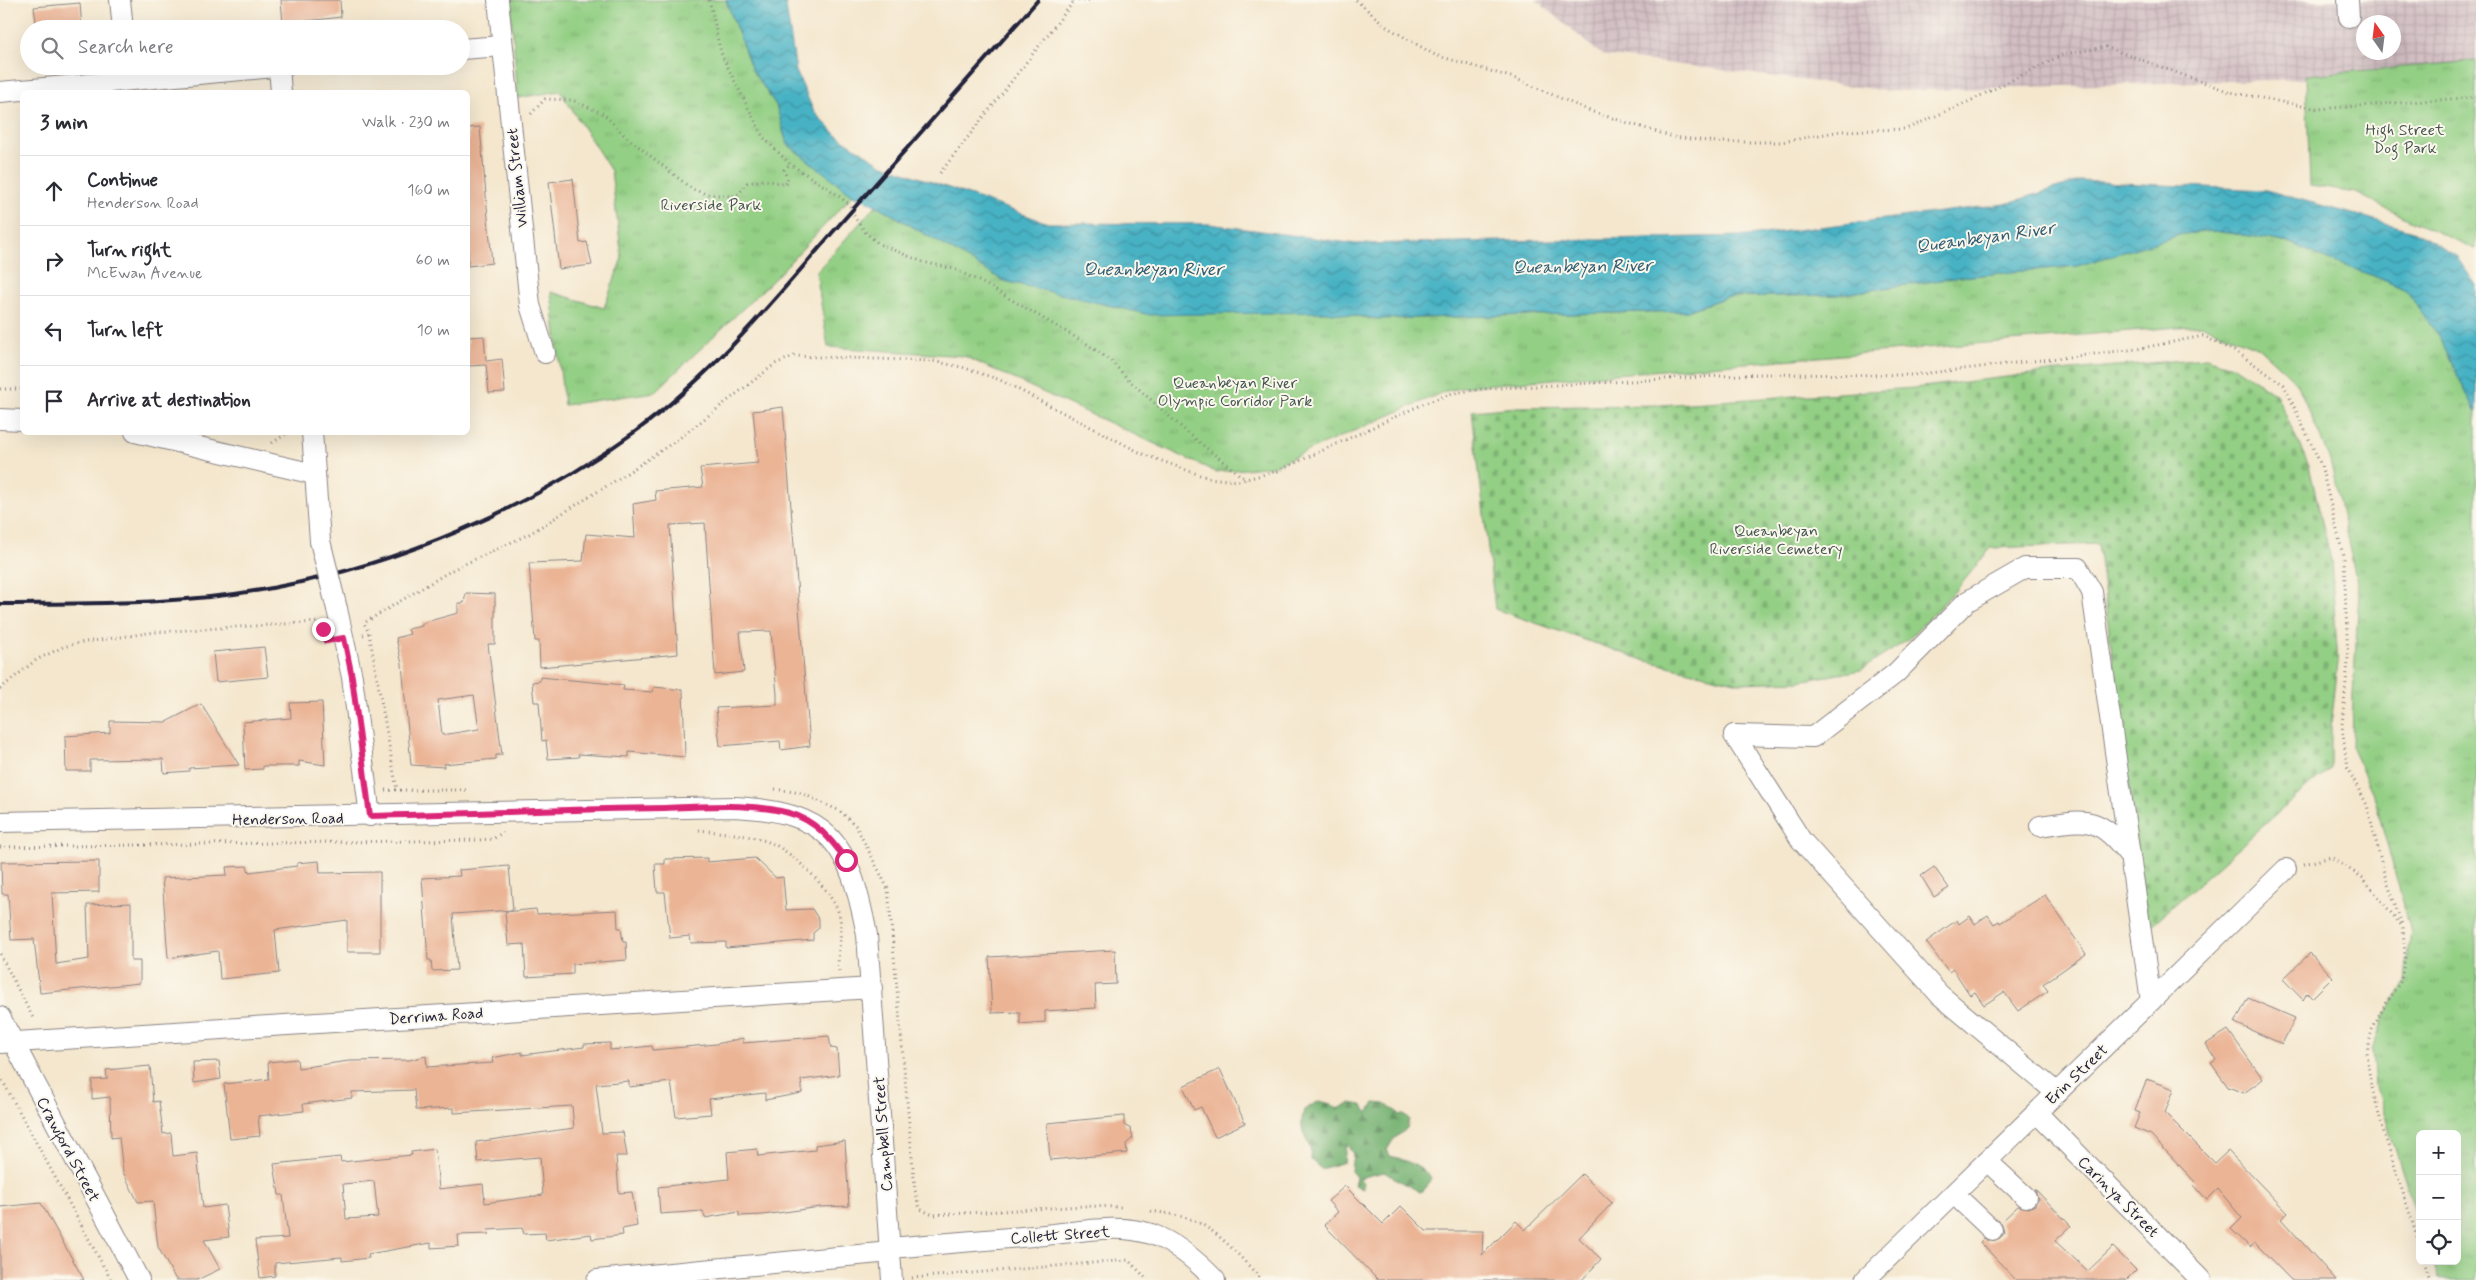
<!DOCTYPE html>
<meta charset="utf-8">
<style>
:root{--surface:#fff;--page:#f7f7f7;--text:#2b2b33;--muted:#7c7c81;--line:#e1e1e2}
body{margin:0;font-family:Mynerve,sans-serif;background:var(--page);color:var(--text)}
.controls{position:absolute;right:15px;bottom:15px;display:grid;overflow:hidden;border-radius:8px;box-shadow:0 5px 20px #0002}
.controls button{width:45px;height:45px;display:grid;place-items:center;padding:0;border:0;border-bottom:1px solid var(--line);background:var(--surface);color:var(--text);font:25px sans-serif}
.compass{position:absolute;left:2356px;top:15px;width:45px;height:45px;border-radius:50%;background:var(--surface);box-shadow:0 5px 20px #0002;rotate:346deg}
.stop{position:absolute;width:15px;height:15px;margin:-11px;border:4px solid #db2777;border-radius:50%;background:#fff}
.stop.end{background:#db2777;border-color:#fff;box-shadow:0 1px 5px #0008}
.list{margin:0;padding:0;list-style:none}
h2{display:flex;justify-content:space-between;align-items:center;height:65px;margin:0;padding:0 20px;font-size:21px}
h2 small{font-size:16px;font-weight:400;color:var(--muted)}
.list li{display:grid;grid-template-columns:32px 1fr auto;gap:15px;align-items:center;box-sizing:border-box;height:70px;padding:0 20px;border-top:1px solid var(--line)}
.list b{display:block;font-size:19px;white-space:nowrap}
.list p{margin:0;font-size:16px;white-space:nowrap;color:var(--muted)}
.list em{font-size:16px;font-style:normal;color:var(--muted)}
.icon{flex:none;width:28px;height:28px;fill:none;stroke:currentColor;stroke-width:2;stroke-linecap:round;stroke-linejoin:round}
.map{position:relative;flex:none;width:2476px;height:1280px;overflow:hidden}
.search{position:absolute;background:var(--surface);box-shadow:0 5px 20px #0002;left:20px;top:20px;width:450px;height:55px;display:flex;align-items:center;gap:12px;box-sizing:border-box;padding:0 18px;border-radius:28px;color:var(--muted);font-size:19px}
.panel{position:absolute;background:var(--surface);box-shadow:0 5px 20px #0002;left:20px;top:90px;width:450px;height:345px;border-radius:8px}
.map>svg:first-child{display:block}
</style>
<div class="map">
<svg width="2476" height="1280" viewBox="0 0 2476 1280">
<defs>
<pattern id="industrial-grid" width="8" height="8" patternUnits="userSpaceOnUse" patternTransform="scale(1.25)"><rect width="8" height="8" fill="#d2bec3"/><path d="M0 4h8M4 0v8" fill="none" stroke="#b4a3a8"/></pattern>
<pattern id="forest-firs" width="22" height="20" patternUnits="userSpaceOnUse" patternTransform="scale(1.25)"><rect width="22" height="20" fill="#76b272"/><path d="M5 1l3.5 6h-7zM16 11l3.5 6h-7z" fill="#60905f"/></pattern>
<pattern id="cemetery-stones" width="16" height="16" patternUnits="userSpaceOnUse" patternTransform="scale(1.25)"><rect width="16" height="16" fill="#93cf84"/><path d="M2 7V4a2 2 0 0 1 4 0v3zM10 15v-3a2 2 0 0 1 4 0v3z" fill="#7eb173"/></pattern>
<pattern id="park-tufts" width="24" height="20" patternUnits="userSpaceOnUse" patternTransform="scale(1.25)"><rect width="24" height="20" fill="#93cf84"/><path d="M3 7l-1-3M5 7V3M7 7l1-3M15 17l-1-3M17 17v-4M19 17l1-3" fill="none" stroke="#7eb173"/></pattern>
<pattern id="water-waves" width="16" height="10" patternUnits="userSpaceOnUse" patternTransform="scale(1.25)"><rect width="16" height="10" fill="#47b2c4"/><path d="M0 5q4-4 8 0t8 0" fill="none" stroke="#3b90a0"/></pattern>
</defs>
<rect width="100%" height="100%" fill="#fbf7ec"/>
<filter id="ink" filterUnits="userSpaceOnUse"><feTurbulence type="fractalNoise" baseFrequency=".02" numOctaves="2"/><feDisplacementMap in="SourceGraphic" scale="10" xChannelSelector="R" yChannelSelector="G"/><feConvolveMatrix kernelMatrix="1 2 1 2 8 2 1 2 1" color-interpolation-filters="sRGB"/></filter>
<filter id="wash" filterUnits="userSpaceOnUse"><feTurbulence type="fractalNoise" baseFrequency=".0096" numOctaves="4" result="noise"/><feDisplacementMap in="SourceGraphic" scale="20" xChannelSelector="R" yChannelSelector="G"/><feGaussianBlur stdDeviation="1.12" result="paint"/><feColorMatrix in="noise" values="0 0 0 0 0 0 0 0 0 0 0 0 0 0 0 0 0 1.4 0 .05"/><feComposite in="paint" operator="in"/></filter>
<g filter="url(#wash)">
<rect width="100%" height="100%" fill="#f4e7ce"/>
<path fill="url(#industrial-grid)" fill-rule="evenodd" d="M1536,0H2476V74L1890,91L1602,55ZM2364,22H2394V52H2364Z"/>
<path fill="url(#forest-firs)" stroke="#4c6a56" d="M1319,1101L1331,1104L1338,1109L1351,1103L1362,1105L1368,1113L1374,1103L1385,1104L1397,1112L1398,1115L1404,1114L1409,1119L1407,1128L1393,1140L1387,1150L1390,1156C1404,1159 1422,1167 1431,1178L1426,1188L1420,1192L1384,1172L1359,1178L1363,1183V1189L1354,1185L1356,1177L1351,1171L1353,1154L1346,1143L1344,1162L1321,1169L1311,1160C1313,1139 1296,1137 1304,1110Z"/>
<path fill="url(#cemetery-stones)" stroke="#5a7860" d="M2206,358L2235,367L2276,394L2309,466L2331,560L2338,663L2331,726V769L2315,780L2147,929L2098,544L1991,548L1957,589L1909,639L1861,670L1799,681L1739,683L1643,660L1495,609L1472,411L1517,407L1661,405L1914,388L2049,372Z"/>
<g fill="url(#park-tufts)" stroke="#5a7860">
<path d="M510,0H726L752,70L776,105L787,144L853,195L773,280L655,392L564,405L551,292L604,308L622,258L611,171L560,91L518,98Z"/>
<path d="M2476,61V249L2414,222L2356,193L2310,186L2306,75Z"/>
<path d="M876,205L1004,281L1326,312L1378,319L1687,311L1727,297L1836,295L1960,277L2077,266L2183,234L2214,231L2251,236L2294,244L2320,257L2374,276L2406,290L2439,337L2476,413V1280H2438L2431,1261H2457V1134H2420V1227L2375,1085L2372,1050L2385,1015L2405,983L2410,928L2374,796L2352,749L2353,695L2359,592L2330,460L2297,383L2259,348L2202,325L1470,386L1446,391L1273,466L1216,472L964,356L828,347L816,272Z"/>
</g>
<path fill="url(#water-waves)" stroke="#346a80" d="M726,0H785L796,71L814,112L839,137L881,164L1048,223L1209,224L1357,244L1748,236L2005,204L2079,181L2266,190L2414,231L2456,256L2476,285V413L2439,337L2406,290L2374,276L2320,257L2294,244L2251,236L2214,231L2183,234L2077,266L1960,277L1836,295L1727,297L1687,311L1378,319L1326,312L1150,315L1004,281L876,205L853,195L787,144L776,105L752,70Z"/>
<g id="blocks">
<g fill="#ebb495" fill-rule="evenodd">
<path d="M281,0H340L341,17L283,24Z"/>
<path d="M80,3L82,29H37L34,7Z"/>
<path d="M480,127L492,263L468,266V128Z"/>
<path d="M573,179L580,243L587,242L592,265L559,269L549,182Z"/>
<path d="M484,336L486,361L502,359L505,392L489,393L486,365L468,366V337Z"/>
<path d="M783,407L810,746L781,750L780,741L720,746L716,708L777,705V694L771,631L740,632L744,672L715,675L705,523L670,525L678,654L540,667L539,641H535L529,563L583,561L586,534L635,538L633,504L656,500L655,491L703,487L700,468L758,463L753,411Z"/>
<path d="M466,593L495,594V644H488L502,755H496V759L444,764V767L411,765L402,664L396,638L410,634L408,629L422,626V623L458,613V603H464ZM474,695L479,729L442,735L438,700Z"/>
<path d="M264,647L268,677L216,682L213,652Z"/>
<path d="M540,677L624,685L623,690L653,692L654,687L683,690L685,757L629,752V757L578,754L579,757L548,759L546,740L542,741L539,702H534L532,682L540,681Z"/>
<path d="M322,702L325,765L299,761V766H263V769L245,770L243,722L291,718L290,703Z"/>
<path d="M201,704L239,765L189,768V771L164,773L163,759L90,760V771H66L65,736L110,733V721L166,722Z"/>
<path d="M707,858V862L755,858L776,878L783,877L786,910L812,909L819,920V928L813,933V940L726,948V942L691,943L690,936L670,938L665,892H657L655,864H665V859Z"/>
<path d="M99,861V892L52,893L56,964L89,959L87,905L131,903V961H140V983L40,993L34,939L11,940L8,894H2L1,862Z"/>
<path d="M319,861L320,873L380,872V952H347V920L275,930L279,973L220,979L218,951L168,958L162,878L227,875L226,867L247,866L249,872L297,866V863Z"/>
<path d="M509,866L513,910L453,914L457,970L432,971L431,960H428L422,878L460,876L459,870Z"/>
<path d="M1934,867L1949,888L1934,897L1921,876Z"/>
<path d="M2045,895L2086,954L2043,984L2048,991L2018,1011L2004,992L1984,1005L1975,992L1970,995L1953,969L1949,972L1926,942L1957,920L1959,924L1970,916L1975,924L1988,915L1994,924L1999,921L2000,923Z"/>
<path d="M536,909L537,914L617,910L618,928H621L623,942H626L627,960L573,964V974L526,977L524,944L508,945L505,912Z"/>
<path d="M1115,950L1116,984L1095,985L1096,1008L1045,1011V1022L1020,1024V1012L992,1013L989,957Z"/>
<path d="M2310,953L2333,977L2312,998L2307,993L2303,1000L2283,979Z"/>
<path d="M2248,998L2295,1018L2282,1044L2235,1023Z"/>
<path d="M2228,1030L2263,1079L2244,1093L2228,1087L2211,1063L2216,1060L2206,1044Z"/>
<path d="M829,1036L831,1048L837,1049L839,1075L801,1080L802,1093L765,1100V1093L709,1099L711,1114L676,1117L671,1082L629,1087V1081L596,1084L602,1133L623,1132L627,1156H616L619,1193L632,1192L637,1226L622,1229L623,1235L592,1239L591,1234L546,1240L545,1233L524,1234L522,1228L488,1230L489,1234L458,1235L459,1246L431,1248V1243L368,1254L369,1258L342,1261V1257L275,1263V1276L260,1278L255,1240L288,1238L283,1195H279L274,1164L340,1157L341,1162L412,1155L411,1152L435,1149L439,1189L483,1184L485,1203L543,1195L540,1157L478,1162L476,1142L574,1128L572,1106L454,1113V1108L416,1110L414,1090L352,1092V1098L303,1104L304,1111L258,1116L260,1136L230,1139L224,1084L269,1079L268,1062L297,1059L298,1068L349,1061L409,1060L426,1056L427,1067L493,1063L492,1058L522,1052V1055L584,1047V1044L610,1043V1050L652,1046L653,1050L716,1044L743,1038V1043ZM374,1181L378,1217L346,1219L343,1184Z"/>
<path d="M219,1061L221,1079L194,1083L193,1062Z"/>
<path d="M150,1066L153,1102L159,1101L163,1134L171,1133L173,1156L197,1153L203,1208L225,1205L229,1237L204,1240L220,1269L197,1280H176L158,1247L153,1201L138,1202L123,1172L119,1137L111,1138L110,1097L92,1099V1080L107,1079L106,1070Z"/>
<path d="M1220,1069L1245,1123L1215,1137L1201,1107L1194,1110L1183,1086Z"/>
<path d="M2147,1079L2174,1089L2165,1113L2215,1163L2228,1151L2288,1213L2281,1219L2336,1280H2291L2255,1243L2250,1247L2231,1229L2242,1218L2218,1189L2207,1200L2193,1184L2195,1182L2151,1135L2134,1128L2140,1113L2135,1111Z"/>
<path d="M1124,1116V1125L1131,1129L1133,1138L1126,1144L1127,1153L1050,1160L1047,1123Z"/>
<path d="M845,1141L849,1206L820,1207L763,1215L739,1216V1212L705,1218L703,1211L660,1214L658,1187L729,1179L727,1152L757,1149L758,1156L815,1150V1145Z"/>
<path d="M1582,1174L1612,1203L1579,1238L1601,1259L1582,1280H1378L1324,1225L1338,1212L1328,1201L1345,1186L1383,1224L1401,1206L1426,1231H1483L1482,1255L1516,1221L1525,1230Z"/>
<path d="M2035,1189L2071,1226L2055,1241L2088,1271L2113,1247L2136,1270L2126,1280H2016L1980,1242L1984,1238L1990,1242L2000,1238L2004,1232L2001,1222L2018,1206L2029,1208L2035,1205L2038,1199Z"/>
<path d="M41,1203L84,1280H0V1207Z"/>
</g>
</g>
</g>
<g filter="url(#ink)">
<use href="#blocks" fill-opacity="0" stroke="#8b8484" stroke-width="1"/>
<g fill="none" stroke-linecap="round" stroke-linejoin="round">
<g stroke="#8b8484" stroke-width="22">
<g id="minor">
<path d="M120,0L123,29"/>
<path d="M498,0L530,305L545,353"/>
<path d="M2348,0L2349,17"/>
<path d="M461,49L502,46"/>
<path d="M279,67L281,92"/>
<path d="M0,92L286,66"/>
<path d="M0,419L22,420"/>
<path d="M135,432L314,474"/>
<path d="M312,432L320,541"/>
<path d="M337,609L352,677L370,816"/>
<path d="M1734,735L1813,737L1896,673L1966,602L2025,568H2078L2092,592L2151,1001"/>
<path d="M1734,735L1801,840L1940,995L2057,1093"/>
<path d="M0,822L734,807C832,812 849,843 867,935L892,1280"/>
<path d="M2040,826C2086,819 2099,815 2129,855"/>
<path d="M0,1017L139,1280"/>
<path d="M0,1043L872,988"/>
<path d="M2037,1113L2201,1280"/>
<path d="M1987,1161L2026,1197"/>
<path d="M1954,1194L1992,1230"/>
<path d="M890,1248C942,1244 993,1239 1045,1235C1078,1232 1118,1223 1151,1234C1176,1243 1197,1261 1215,1280"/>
<path d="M597,1280L890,1252"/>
<path d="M1865,1280L2286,869"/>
</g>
</g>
<g stroke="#8b8484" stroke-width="3" stroke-dasharray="1 4" stroke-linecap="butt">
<path d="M709,0C715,19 716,39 723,58L763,137L790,164L835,193L849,204L855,218L866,233L879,244L923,262L954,269L981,282L1087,344L1111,361L1131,382L1188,433L1246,480"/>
<path d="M1073,0H1092"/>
<path d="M1356,0L1387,27L1435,55L1514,78L1590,111L1673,137L1717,142H1782L1841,131L1906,129L1970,101L2064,54L2106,47L2230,92L2318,109L2476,97"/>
<path d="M531,114L545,99L572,100L604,114L624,135L692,189L706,194L732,196L739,194L747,183L764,180L786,184L788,181L784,170L790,164"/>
<path d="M940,173L1074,1"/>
<path d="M0,389H22"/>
<path d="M272,443L289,432"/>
<path d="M369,633L397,790"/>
<path d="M363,635L369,633L364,623L452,570L529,534L618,479L677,440L775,364L794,356L932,361L962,367L1000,380L1143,454L1208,478L1238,481L1278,471L1423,404L1453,393L1483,389L1758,374L1912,375L2137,349L2203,336L2238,353L2284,385L2321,465L2344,559L2348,661L2342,725L2347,767L2367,805L2384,873L2403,927L2405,958L2401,981L2385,1005L2372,1030L2367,1053L2370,1080L2384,1133L2420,1246"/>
<path d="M0,689L36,660L63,647L79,643L155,632L319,622"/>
<path d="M775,789L801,793L840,811L856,826L888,889L915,1190L920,1209L933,1215L1084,1206L1123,1207"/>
<path d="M385,790H466"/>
<path d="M699,830C723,833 749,834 771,843C793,852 836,894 840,918C843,935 836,954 839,971"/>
<path d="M0,847L479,840L493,839L503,832"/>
<path d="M2304,864L2331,857L2363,878L2401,925"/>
<path d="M0,954L34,1020"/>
<path d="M0,1076L111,1280"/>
<path d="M1151,1211C1164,1213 1178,1215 1190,1219C1218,1229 1242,1259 1262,1280"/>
<path d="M2424,1261L2430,1280"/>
<path d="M912,1278L1128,1260L1148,1280"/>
</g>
<use href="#minor" stroke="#fff" stroke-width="20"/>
<path stroke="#22223b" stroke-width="4" d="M0,604C91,603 183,605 272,588C400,564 531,508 636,431C711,376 772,303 832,233C901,156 969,78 1038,0"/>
<g stroke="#8b8484" stroke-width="22" stroke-linecap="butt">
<path id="minor-bridge" d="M320,541L337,609"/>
</g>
<use href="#minor-bridge" stroke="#fff" stroke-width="20"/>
</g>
</g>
<g fill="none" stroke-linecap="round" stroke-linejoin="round" filter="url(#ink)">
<path stroke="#db2777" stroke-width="6" d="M323,629L326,641L344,638L352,677L370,816C468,814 566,809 665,808C705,807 750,802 789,813C815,820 831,839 846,860"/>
</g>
<g text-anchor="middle" stroke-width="4" stroke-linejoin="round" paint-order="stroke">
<g font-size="16" fill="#445651" stroke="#fbf7ec">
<text x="2405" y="135">High Street<tspan x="2405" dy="18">Dog Park</tspan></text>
<text x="711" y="210">Riverside Park</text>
<text x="1235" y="388">Queanbeyan River<tspan x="1235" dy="18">Olympic Corridor Park</tspan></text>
<text x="1776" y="536">Queanbeyan<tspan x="1776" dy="18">Riverside Cemetery</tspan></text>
</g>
<g font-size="16" fill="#22223b" stroke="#fbf7ec">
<text transform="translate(516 178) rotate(-96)" y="6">William Street</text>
<text transform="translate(288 818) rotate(-1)" y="6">Henderson Road</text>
<text transform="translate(436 1015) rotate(-4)" y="6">Derrima Road</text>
<text transform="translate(2076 1074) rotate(-44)" y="6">Erin Street</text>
<text transform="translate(882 1134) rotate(-94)" y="6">Campbell Street</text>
<text transform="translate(69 1149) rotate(62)" y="6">Crawford Street</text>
<text transform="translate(2119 1196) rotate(45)" y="6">Carinya Street</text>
<text transform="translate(1060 1234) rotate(-4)" y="6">Collett Street</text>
</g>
<g font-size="18" font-style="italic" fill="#315c72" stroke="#fbf7ec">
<text transform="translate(1985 237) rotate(-8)" y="6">Queanbeyan River</text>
<text transform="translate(1582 266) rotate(-1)" y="6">Queanbeyan River</text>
<text x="1153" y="275">Queanbeyan River</text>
</g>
</g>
</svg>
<div class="controls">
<button>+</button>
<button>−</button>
<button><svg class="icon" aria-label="locate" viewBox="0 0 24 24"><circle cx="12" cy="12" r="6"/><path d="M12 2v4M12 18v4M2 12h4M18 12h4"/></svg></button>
</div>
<svg class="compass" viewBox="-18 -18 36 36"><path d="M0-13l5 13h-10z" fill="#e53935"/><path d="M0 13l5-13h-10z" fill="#7c7c81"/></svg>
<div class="stop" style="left:846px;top:860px"></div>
<div class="stop end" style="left:323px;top:629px"></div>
<div class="search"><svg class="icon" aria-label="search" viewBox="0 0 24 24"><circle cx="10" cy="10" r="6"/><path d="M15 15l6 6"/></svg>Search here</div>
<section class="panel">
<h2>3 min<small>Walk · 230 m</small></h2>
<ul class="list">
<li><svg class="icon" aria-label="ahead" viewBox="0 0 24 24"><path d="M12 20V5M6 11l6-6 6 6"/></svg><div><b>Continue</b><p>Henderson Road</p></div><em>160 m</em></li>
<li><svg class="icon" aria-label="right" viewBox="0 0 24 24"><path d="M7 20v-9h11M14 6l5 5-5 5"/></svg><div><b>Turn right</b><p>McEwan Avenue</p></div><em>60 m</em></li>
<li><svg class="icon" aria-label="left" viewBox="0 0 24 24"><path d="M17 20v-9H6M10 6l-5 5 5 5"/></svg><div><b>Turn left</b></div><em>10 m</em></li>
<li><svg class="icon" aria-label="arrive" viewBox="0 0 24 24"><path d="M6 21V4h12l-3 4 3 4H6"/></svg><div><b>Arrive at destination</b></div></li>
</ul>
</section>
</div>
